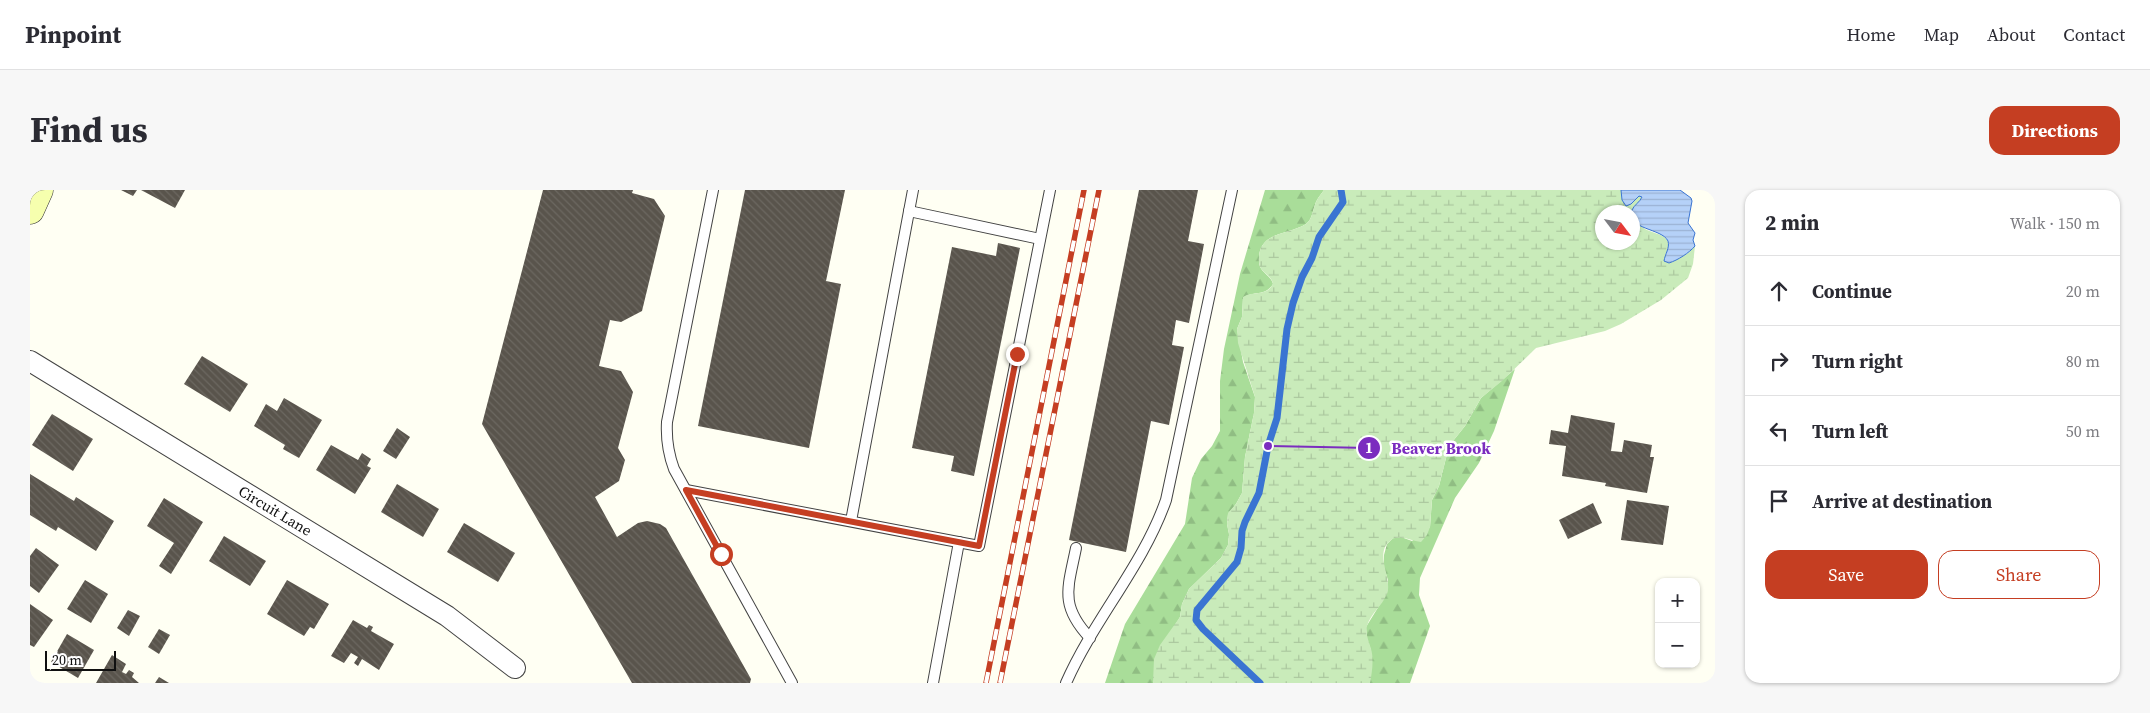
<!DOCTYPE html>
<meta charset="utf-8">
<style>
:root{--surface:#fff;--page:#f7f7f7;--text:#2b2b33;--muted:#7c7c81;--line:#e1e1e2;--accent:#c53e22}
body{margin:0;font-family:"Source Serif 4",serif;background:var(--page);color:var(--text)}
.controls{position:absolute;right:15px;bottom:15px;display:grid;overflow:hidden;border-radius:10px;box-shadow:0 1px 4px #0004}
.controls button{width:45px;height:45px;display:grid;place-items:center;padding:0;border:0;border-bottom:1px solid var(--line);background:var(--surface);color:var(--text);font:25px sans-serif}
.compass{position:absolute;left:1565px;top:15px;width:45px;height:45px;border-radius:50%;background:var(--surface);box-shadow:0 1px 4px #0004;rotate:122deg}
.scale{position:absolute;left:15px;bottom:12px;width:71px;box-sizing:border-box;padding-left:5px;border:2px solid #101010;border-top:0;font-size:14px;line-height:18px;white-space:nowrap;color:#101010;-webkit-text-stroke:4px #fff;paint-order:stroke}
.stop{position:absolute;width:15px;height:15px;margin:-11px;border:4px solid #c53e22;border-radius:50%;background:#fff}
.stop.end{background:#c53e22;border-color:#fff;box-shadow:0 1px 5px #0008}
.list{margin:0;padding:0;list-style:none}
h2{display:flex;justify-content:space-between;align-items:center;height:65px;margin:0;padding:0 20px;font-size:21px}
h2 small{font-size:16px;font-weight:400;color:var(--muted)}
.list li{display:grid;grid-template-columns:32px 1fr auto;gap:15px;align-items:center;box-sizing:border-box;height:70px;padding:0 20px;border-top:1px solid var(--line)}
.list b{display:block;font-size:19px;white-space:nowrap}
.list em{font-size:16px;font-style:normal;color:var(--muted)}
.actions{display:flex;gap:10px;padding:15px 20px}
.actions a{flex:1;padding:11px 0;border:1px solid var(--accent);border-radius:15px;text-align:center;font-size:18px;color:var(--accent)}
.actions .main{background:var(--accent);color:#fff}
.icon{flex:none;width:28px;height:28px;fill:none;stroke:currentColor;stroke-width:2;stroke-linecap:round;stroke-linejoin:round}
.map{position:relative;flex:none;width:1685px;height:493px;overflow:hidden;border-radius:15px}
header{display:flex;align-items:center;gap:30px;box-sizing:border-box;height:70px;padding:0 25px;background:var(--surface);border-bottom:1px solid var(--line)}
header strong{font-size:24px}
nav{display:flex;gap:28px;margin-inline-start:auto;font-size:18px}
.intro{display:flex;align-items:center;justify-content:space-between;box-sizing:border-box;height:120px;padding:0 30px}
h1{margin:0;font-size:35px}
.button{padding:12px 22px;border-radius:15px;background:var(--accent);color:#fff;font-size:18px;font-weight:700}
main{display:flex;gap:30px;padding:0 30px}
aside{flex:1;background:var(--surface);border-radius:15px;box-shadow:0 1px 4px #0004}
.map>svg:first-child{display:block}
</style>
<header>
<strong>Pinpoint</strong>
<nav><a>Home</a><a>Map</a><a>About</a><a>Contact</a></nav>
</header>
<div class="intro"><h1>Find us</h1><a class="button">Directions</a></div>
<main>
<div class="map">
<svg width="1685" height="493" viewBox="0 0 1685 493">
<defs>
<pattern id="forest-firs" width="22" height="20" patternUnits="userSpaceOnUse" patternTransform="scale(1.25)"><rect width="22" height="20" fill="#a9dd99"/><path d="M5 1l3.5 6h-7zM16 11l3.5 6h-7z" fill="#90bd83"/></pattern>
<pattern id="wetland-marsh" width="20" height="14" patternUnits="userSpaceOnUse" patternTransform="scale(1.25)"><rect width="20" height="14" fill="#c9ebba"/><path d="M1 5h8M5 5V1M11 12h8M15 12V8" fill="none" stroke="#acc89f"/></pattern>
<pattern id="water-rules" width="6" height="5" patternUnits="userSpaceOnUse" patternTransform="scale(1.25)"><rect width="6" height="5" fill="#b5d1f8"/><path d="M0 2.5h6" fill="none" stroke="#9bb2d4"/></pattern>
<pattern id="building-back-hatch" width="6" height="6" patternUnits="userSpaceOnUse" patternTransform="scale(1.25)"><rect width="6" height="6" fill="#59544c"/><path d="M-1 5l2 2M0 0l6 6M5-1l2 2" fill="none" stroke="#6c6861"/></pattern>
</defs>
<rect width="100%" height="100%" fill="#fffff3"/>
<g fill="url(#forest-firs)">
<path d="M1235,0H1294C1292,3 1289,6 1287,10C1283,17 1283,29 1276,34C1259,45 1227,41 1229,72C1229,82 1241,85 1243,94C1235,107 1224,100 1213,108L1212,127L1207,139L1213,172L1225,207L1224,223L1215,267L1212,303L1206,314L1198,324L1197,334L1199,344L1198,355L1191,368L1159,399L1152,414L1150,427L1142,440L1123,493H1075L1095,434L1155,334L1162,288L1171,269L1182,256L1190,241V191L1194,159L1210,84Z"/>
<path d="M1485,179L1464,241L1449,273L1425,308L1390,388L1389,405L1400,436L1380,493H1340L1341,460L1337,449L1336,437L1357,403L1358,390L1354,378V365L1357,354L1363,348L1371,347L1382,351L1400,337L1402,310L1409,296L1419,256L1435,236L1451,208Z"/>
</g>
<path fill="url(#wetland-marsh)" d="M1294,0H1591L1592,10L1601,14L1609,6H1611V10L1602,22H1572V52H1602L1603,27C1606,31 1611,36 1615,39C1628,46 1646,44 1635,66L1644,71L1658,63L1665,56L1663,74L1658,88L1631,110L1591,134L1575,141L1506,158L1472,191L1451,208L1435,236L1419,256L1409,296L1402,310L1400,337L1397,345L1391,352C1381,351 1370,344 1361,350C1343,363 1363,388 1357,404C1352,416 1340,424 1337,436C1335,444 1339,451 1341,459C1344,469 1342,483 1340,493H1123L1124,469L1130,455L1150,427L1152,414L1159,399L1191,368L1198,355L1199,344L1197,334L1198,323L1206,314L1212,303L1215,267L1224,223L1225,207L1208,153L1207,139L1212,127L1213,107C1224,100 1236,107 1243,94C1241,84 1229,82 1229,72C1227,41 1259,45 1276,34C1283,29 1283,17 1287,10C1289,6 1292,3 1294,0Z"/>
<path fill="url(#water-rules)" stroke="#3a74d2" d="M1591,0H1650L1661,8L1662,11L1658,33L1665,43L1663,50L1665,56C1659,63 1648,70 1639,73L1634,71C1635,64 1640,58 1638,51C1632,38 1596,40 1602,20C1604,15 1610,12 1612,7L1609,6L1601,14L1596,16L1592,10Z"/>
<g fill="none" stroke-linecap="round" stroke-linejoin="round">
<path stroke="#3a74d2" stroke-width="7" d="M1230,493L1173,439L1166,430L1167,420L1207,372L1211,358L1212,341L1215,332L1229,303L1238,256L1247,228L1257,139L1263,113L1272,87L1282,68L1289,47L1313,12L1311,0"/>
</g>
<g fill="url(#building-back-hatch)">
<path d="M91,0H107L103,6Z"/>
<path d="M111,0H155L145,18Z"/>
<path d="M513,0H603L602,3L624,9L635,26L612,121L591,132L580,130L569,176L591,181L603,202L588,258L595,270L589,291L565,307L587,347L608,333L617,331L630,334L636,338L721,489L720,493H602L452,234Z"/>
<path d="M715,0H815L796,91L811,94L779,258L668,236Z"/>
<path d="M1109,0H1168L1158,51L1174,54L1159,133L1146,130L1142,155L1154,157L1139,235L1121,231L1096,362L1039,350Z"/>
<path d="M968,53L990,58L944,286L921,281L924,266L882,258L922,57L966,66Z"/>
<path d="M172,166L218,194L200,222L154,194Z"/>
<path d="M254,208L292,230L269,268L253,259L255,255L224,236L236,214L247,221Z"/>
<path d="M22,224L63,249L43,281L2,255Z"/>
<path d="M1541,225L1585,233L1581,261L1592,262L1594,250L1622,255L1620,267H1624L1617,303L1575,296L1576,293L1532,286L1536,256L1519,254L1521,240L1538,243Z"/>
<path d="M367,238L380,247L366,269L353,261Z"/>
<path d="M301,255L328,270L332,263L341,269L337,276L341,278L325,304L286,280Z"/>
<path d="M0,284L44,311L46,307L84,331L66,361L28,337L26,341L0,325Z"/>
<path d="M367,294L409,319L393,347L351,322Z"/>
<path d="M134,308L173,332L141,384L129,376L144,353L117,336Z"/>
<path d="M1597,310L1639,316L1633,355L1591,350Z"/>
<path d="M1563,313L1572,333L1538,349L1529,330Z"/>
<path d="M434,333L485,363L468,392L417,362Z"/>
<path d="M194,346L236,371L220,396L179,371Z"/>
<path d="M6,358L29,375L9,403L0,396V366Z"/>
<path d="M55,390L78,404L61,433L37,419Z"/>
<path d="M257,390L299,414L284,439L280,437L274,446L237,424Z"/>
<path d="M0,414L23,430L4,457L0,455Z"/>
<path d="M98,420L110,426L99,446L87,438Z"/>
<path d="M323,430L337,438L339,435L343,437L341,441L364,454L349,480L332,469L328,476L324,473L328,467L321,463L314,473L301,466Z"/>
<path d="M129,439L140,445L129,464L118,457Z"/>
<path d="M37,444L64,460L48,488L21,472Z"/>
<path d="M82,465L96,474L92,482L96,484L99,480L104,483L102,487L109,493H66Z"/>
<path d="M129,487L139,493H125Z"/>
</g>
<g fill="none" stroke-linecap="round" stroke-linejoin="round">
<g stroke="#434343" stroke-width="12">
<g id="lane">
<path d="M683,0L637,232C636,249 638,263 644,279L762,493"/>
<path d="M879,21L1010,49"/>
<path d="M656,300L949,356L1020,0"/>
<path d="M821,331L883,0"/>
<path d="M1046,358C1038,398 1029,415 1060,448"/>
<path d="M903,493L929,352"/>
<path d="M1036,493C1064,429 1113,376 1136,310L1202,0"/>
</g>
</g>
<g stroke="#434343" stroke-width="22">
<path id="street" d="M0,171L417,426L485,478"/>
</g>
<g stroke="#323232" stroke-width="29">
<path id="secondary" d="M0,20L9,0"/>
</g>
<use href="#lane" stroke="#fff" stroke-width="10"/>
<use href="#street" stroke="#fff" stroke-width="20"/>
<use href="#secondary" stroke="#f6ffae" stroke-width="28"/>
<g stroke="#c53e22" stroke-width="5.5">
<g id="rail">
<path d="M956,493L1054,0"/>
<path d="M970,493L1069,0"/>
</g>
</g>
<use href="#rail" stroke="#fff" stroke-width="4" stroke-dasharray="11" stroke-linecap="butt"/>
</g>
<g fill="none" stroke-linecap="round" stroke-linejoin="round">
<path stroke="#c53e22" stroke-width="6" d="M691,364L656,300L949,356L987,164"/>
</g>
<g text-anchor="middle" stroke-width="5" stroke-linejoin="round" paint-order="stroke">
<g font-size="15" fill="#101010" stroke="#fff">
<text transform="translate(245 321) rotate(31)" y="5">Circuit Lane</text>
</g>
</g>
<path fill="none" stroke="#7b2cbf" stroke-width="2" d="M1238 256L1339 258"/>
<g fill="#7b2cbf" stroke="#fff" stroke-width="2">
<circle cx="1238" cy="256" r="5"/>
<circle cx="1339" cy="258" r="12"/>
</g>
<g font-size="15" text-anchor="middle" font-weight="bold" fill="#fff">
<text x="1339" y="263">1</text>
</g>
<g font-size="16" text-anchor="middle" font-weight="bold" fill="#7b2cbf" stroke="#fff" stroke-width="5" stroke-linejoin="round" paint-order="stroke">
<text x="1411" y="264">Beaver Brook</text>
</g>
</svg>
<div class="controls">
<button>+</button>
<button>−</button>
</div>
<svg class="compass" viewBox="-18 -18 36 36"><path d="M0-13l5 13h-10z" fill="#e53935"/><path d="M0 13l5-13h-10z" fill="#7c7c81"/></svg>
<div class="scale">20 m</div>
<div class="stop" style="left:691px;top:364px"></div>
<div class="stop end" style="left:987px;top:164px"></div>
</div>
<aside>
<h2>2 min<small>Walk · 150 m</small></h2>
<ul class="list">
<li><svg class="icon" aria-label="ahead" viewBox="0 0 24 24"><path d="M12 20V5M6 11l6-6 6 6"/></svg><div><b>Continue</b></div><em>20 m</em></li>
<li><svg class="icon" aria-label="right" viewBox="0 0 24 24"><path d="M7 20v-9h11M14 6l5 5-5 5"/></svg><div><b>Turn right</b></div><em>80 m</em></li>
<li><svg class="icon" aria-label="left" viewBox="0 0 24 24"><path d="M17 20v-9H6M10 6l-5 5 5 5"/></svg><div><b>Turn left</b></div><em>50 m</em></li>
<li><svg class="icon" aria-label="arrive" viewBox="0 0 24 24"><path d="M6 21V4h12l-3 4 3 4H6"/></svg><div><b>Arrive at destination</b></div></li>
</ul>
<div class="actions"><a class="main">Save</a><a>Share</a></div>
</aside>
</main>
